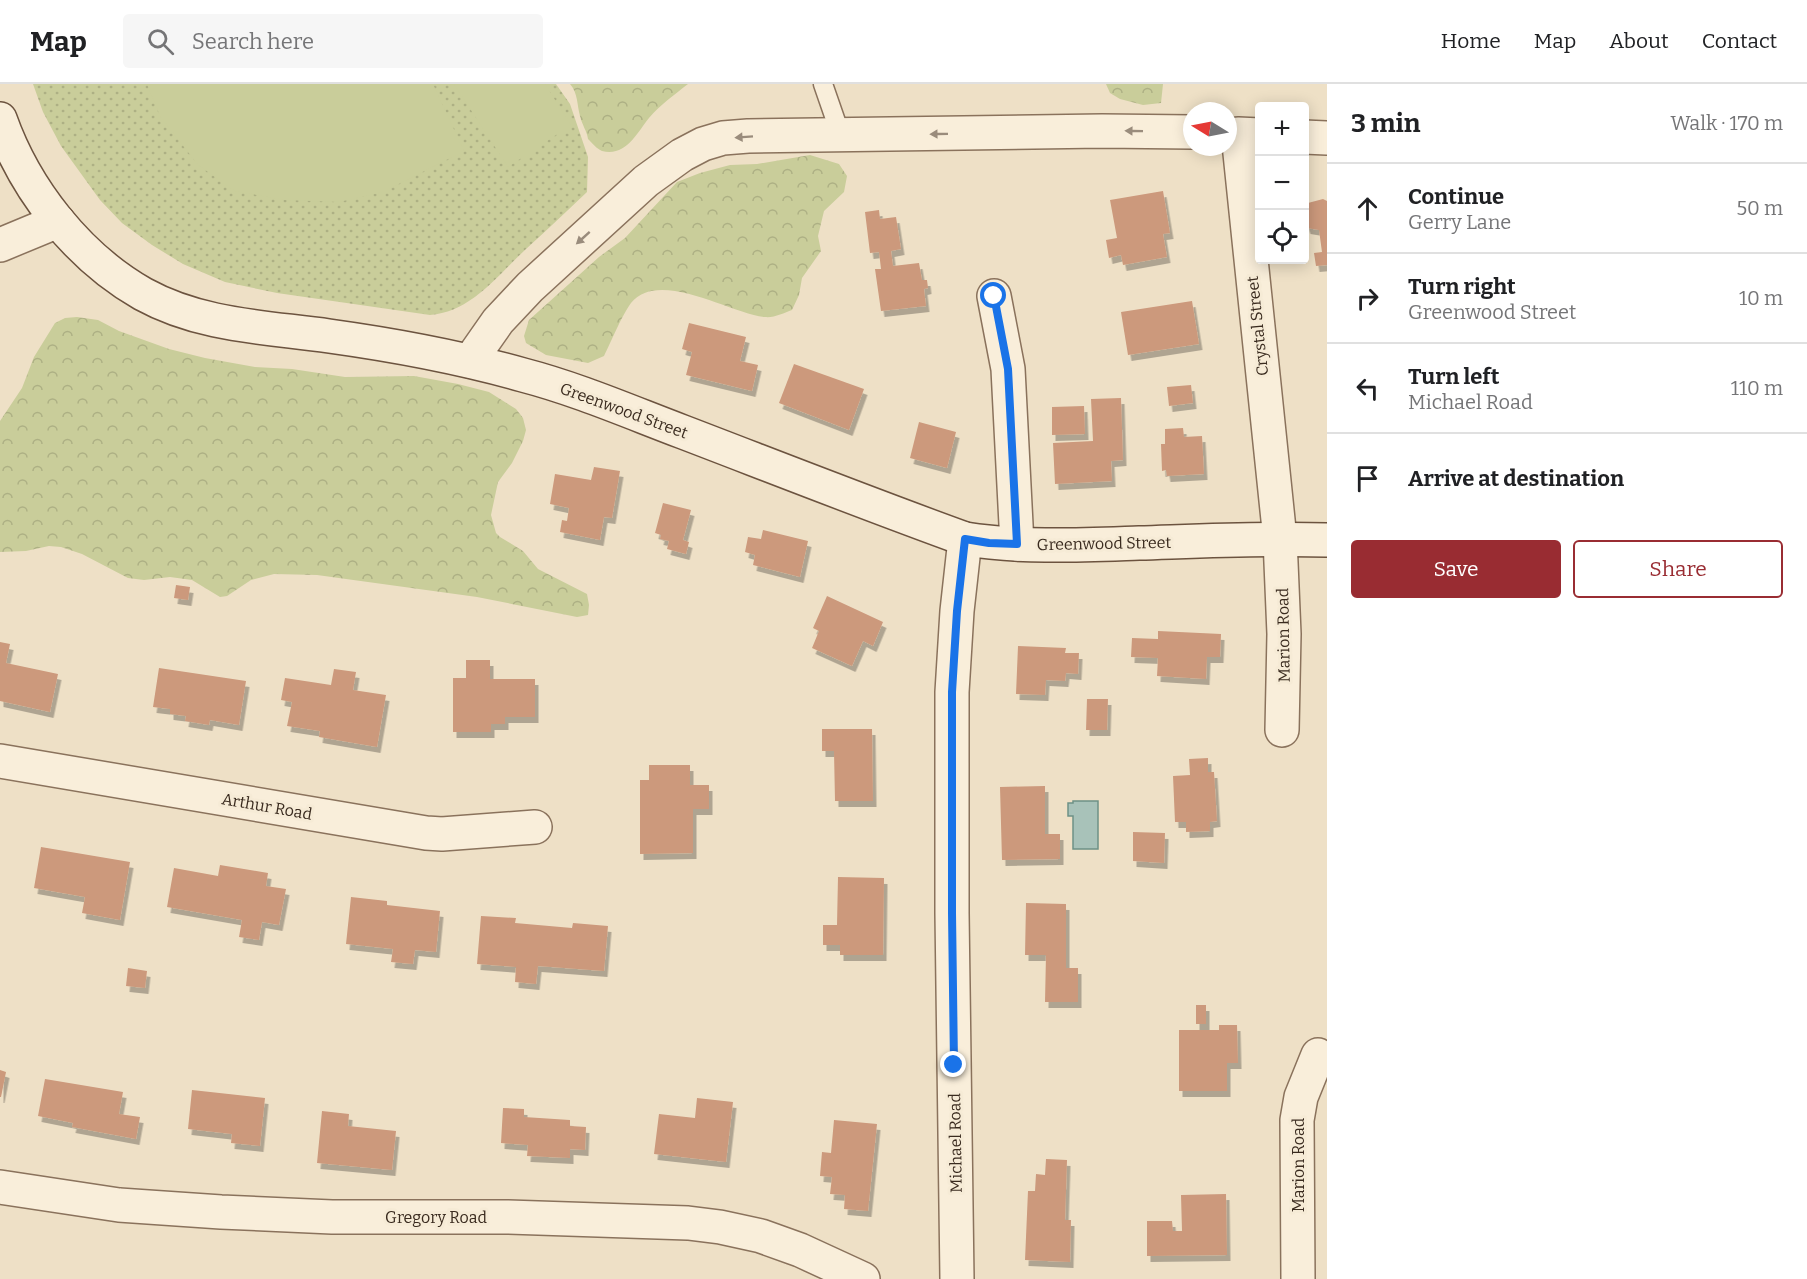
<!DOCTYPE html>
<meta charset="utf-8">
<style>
:root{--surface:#fff;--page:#f6f6f6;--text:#202124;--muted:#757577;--line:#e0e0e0;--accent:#992c32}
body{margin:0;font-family:Bitter,serif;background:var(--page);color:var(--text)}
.controls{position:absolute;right:18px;top:18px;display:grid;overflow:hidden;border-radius:6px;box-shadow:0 3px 15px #0003}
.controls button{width:54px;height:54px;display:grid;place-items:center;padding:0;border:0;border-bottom:2px solid var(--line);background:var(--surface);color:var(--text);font:30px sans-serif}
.compass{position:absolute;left:1183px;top:18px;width:54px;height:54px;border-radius:50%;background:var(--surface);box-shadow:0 3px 15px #0003;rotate:280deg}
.stop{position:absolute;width:18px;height:18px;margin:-14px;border:4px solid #1a73e8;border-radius:50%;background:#fff}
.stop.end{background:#1a73e8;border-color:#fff;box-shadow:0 2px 6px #0008}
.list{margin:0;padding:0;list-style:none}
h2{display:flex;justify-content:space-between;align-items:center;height:78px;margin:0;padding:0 24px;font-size:26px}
h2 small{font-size:20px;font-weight:400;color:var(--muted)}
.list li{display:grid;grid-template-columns:39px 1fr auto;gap:18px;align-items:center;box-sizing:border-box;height:90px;padding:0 24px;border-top:2px solid var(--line)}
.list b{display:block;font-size:22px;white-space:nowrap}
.list p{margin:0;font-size:20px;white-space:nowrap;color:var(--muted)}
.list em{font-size:20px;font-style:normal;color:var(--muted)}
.actions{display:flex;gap:12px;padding:18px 24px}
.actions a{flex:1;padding:14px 0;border:2px solid var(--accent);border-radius:6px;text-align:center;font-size:21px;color:var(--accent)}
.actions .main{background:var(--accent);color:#fff}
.icon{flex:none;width:33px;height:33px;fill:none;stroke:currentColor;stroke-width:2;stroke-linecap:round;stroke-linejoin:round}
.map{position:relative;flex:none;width:1327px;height:1195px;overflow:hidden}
header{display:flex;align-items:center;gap:36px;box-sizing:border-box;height:84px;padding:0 30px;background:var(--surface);border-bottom:2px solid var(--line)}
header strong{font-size:28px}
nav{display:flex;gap:33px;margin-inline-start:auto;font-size:21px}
.search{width:420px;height:54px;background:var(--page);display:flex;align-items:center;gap:15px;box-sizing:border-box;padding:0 21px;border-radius:6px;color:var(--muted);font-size:22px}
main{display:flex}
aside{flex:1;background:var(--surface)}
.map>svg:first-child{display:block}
</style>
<header>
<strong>Map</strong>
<div class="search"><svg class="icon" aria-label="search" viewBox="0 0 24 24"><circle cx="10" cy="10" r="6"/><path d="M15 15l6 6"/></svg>Search here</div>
<nav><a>Home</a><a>Map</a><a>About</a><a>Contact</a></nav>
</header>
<main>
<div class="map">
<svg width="1327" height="1195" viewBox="0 0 1327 1195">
<defs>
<pattern id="green-dots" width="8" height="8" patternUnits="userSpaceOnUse" patternTransform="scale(1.5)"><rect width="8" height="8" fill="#c9cd9a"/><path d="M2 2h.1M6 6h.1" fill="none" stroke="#adb084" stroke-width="1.8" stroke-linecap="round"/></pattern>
<pattern id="forest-crowns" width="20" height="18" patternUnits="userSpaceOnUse" patternTransform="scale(1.5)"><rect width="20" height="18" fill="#c9cd9a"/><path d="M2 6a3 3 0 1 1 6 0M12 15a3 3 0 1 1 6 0" fill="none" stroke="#adb084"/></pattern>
<filter id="shadow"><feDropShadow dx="3.5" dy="6" stdDeviation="0" flood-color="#0004"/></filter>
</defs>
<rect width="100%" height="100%" fill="#eee0c6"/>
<path fill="url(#green-dots)" d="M33,0H556L570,20L588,73L587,108C567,127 547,146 526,165C498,191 471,228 430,231L277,209L225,198L183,180L152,161L122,139L100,116L61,62L43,28Z"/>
<g fill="url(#forest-crowns)">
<path d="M570,0H688C674,11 660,21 649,34C637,49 626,73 602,67C597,65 592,59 588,55C587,47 582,41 580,32C577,21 578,9 570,0Z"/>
<path d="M1106,0H1163L1161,19L1143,21L1120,15L1110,9Z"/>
<path d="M810,71L839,80L847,92L844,108L824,127L818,152L821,167L802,194L799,211L792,226C784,229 774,234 765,233C731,230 659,184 631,219C622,231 611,258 604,272L588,279L546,271L526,259L524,252L529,236L599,173L625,154L677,98L700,89L730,81L757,80Z"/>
<path d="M77,233L98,236L119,247L169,265L205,274L255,283L292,285L345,293L414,292L458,300L489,308L516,325L523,334L526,346L523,357L512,379L498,398L491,431L496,449L500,453L523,467L538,485L587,510L589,521L588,531L577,533L477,513L317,491L274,490L251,496L227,512L220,513L192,496L170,493L144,496L128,494L82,470L61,463L49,462L26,467L0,468V337L22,304L34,273L55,239L65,234Z"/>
</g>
<g fill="#c9cd9a">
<path d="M147,0H433L464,67L383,108L339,118L284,116L235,107L198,81L160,32Z"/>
<path d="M454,0H545L571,41L508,83Z"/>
</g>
<path fill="#a8c2b9" stroke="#6e9186" stroke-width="1.5" d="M1073,717H1098V765H1073V732H1068V719H1073Z"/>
<g fill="#cc997c" filter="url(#shadow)">
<path d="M1163,107L1170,149L1163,150L1167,173L1123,181L1121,171L1109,174L1106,156L1117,154L1110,116Z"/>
<path d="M1323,115L1327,117V181L1316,182L1314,169L1322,168L1319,146L1307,144L1304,135V127L1308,119Z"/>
<path d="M879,126L880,135L896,133L901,165L891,167L893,182L919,179L922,196H927L928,204L924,205L926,222L881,227L875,185H881L879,168L870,169L865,128Z"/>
<path d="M1192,217L1199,260L1128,271L1121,228Z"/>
<path d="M689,239L746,253L740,277L758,281L752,307L686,291L692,268L682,265Z"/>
<path d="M794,280L864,305L849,346L779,319Z"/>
<path d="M1191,301L1193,319L1169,322L1167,303Z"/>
<path d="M1121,314L1123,376L1111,377L1112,397L1055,400L1053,359L1093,357L1091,315Z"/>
<path d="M1084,322L1085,350L1052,351V323Z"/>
<path d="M919,338L956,348L947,384L910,374Z"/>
<path d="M1183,344L1184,353L1202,352L1204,390L1167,392L1166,386L1162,387L1161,360H1165V345Z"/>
<path d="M594,383L620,387L612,434L604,433L600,456L560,448L562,436L567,437L569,424L550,420L555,390L591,396Z"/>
<path d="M663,419L691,426L683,456L689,458L686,470L667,465L669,457L660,455L661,451L655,449Z"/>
<path d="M763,446L808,457L800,493L753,481L755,471L745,468L748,453L761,455Z"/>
<path d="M176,501L190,503L188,516L174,514Z"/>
<path d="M827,512L883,538L873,562L863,557L852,582L812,564L819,547L813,544Z"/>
<path d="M1158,547L1221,550L1220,573H1207L1206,595L1157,592L1158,574L1131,573L1132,554L1158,555Z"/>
<path d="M0,558L10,560L6,579L58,590L50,628L0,617Z"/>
<path d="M1018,562L1066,564L1065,569H1079L1078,590L1066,589L1065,597L1046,596L1045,611L1016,610Z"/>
<path d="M466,576H490V595H535V633H505V640H491V648H453V594H466Z"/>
<path d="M159,584L246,597L239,641L210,636L209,641L185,637L186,632L170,630V625L153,623Z"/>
<path d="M334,585L356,588L353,606L386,611L377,663L319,653L320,647L287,642L292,618L281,616L285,594L331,601Z"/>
<path d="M1087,615H1108L1107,646H1086Z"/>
<path d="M822,645H872L873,717H835L834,667H822Z"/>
<path d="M1208,674V688H1214L1217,737L1210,738V747L1186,748V738H1175L1173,692L1190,691L1189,675Z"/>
<path d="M649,681H690V701H709V725H693V769L640,770V696H649Z"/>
<path d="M1045,702V750H1060V775L1002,776L1000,703Z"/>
<path d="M1133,748L1165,749L1164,779L1133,777Z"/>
<path d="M41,763L130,778L120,836L82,829L85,813L34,804Z"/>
<path d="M220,781L268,789L266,802L286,805L279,841L262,838L259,856L239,853L242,836L167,823L174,784L218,792Z"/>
<path d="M838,793L884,794L883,871H840V861H823V841H837Z"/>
<path d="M351,813L387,817V821L440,827L436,868L415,866L413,880L391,878L393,865L346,860Z"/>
<path d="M1026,819L1066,820V884H1078V918H1045L1046,871H1025Z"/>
<path d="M481,832L516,834L515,839L572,844L573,839L608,842L604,887L538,882L536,900L515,898L516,883L477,880Z"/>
<path d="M128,884L147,887L145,904L126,902Z"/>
<rect x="1196" y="921" width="10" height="19"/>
<path d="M1219,941H1237L1238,979H1227V1007H1179V946H1219Z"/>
<path d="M0,986L6,988L1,1013H0Z"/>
<path d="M45,995L123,1008L119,1030L140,1033L136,1055L72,1043L73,1039L38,1032Z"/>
<path d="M192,1006L265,1014L260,1062L231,1059L232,1050L188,1045Z"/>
<path d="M697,1014L733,1018L726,1078L654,1070L659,1030L695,1034Z"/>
<path d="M503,1024L524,1025V1033L570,1036V1042L586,1043L585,1066L570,1065V1074L527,1072L528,1061L501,1059Z"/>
<path d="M322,1027L349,1030L348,1042L396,1047L392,1086L317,1079Z"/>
<path d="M834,1036L877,1040L868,1127L844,1125L845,1111L830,1110L832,1093L820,1092L822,1068L831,1069Z"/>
<path d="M1046,1075L1067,1076L1065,1136H1071L1070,1178L1025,1176L1028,1107H1035L1036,1090L1045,1091Z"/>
<path d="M1226,1110L1227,1171L1147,1172V1137H1172L1173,1147H1182L1181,1111Z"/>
</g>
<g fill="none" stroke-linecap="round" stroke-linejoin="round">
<g stroke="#8a725c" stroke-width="21">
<path id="lane" d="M823,0L841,52"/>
</g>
<g stroke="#8a725c" stroke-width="36">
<g id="street">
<path d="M1260,51L1238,50L1280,455L1284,550L1282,646"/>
<path d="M1304,53L1327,54"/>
<path d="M0,161L58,137"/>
<path d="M994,212L1008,285L1017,460"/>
<path d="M470,277L498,237L530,203L646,97L682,71L703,60L723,54L748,52L1102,47L1192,48"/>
<path d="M0,677L426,749L442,750L535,743"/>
<path d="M0,1103L119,1121L221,1128L332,1133H508L688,1139L720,1143L761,1152L800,1166L863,1195"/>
<path d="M957,1195L952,829V608L957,527L965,455"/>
<path d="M1298,1195L1297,1036L1301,1013L1318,971"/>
</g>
</g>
<g stroke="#6c533f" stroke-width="36">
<path id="secondary" d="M0,35C25,106 78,173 143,210C201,242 265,243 329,252C394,261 459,273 523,291C577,305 630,328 683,348C777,384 871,421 965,455C1023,464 1081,461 1139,459C1202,457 1264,454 1327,456"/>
</g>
<use href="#lane" stroke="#f9eeda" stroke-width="18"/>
<use href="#street" stroke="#f9eeda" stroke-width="33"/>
<use href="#secondary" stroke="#f9eeda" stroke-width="33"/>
</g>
<defs><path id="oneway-solid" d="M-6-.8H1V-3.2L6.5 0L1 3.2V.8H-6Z" transform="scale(1.5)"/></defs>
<g fill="#9a8c7c">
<use href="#oneway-solid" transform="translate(1134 47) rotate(-179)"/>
<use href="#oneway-solid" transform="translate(939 50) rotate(179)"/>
<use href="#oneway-solid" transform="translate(744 53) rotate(176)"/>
<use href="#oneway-solid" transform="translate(583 154) rotate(138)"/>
</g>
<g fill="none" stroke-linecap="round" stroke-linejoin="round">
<path stroke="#1a73e8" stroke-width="8" d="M954,981L952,829V608L957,527L965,455L989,459L1017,460L1008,285L994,212"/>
</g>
<g text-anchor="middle" stroke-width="6" stroke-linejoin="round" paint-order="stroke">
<g font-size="16" fill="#3a2b1f" stroke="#f6ebd6">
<text transform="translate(1257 242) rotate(-96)" y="6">Crystal Street</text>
<text transform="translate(624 326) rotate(20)" y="6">Greenwood Street</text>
<text transform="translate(1104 459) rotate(-1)" y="6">Greenwood Street</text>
<text transform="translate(1283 551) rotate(-91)" y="6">Marion Road</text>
<text transform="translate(267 722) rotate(10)" y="6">Arthur Road</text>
<text transform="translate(955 1059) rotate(-91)" y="6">Michael Road</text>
<text transform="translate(1298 1081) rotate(-90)" y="6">Marion Road</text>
<text x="436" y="1139">Gregory Road</text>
</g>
</g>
</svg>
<div class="controls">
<button>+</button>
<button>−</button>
<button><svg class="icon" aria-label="locate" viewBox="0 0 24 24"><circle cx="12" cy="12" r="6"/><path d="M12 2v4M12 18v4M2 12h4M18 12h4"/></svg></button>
</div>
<svg class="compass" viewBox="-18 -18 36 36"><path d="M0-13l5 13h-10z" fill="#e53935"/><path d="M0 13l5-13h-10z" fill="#757577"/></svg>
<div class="stop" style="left:994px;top:212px"></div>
<div class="stop end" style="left:954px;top:981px"></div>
</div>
<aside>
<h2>3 min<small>Walk · 170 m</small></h2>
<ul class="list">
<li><svg class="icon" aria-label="ahead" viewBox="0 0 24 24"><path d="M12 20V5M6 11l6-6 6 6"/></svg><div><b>Continue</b><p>Gerry Lane</p></div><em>50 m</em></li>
<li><svg class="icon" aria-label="right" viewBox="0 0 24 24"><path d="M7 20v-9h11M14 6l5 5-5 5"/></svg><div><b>Turn right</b><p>Greenwood Street</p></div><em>10 m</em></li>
<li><svg class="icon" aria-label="left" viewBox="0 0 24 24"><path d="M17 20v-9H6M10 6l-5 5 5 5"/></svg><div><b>Turn left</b><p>Michael Road</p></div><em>110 m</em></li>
<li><svg class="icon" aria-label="arrive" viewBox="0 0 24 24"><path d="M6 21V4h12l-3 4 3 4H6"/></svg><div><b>Arrive at destination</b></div></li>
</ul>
<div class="actions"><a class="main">Save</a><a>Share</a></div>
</aside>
</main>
